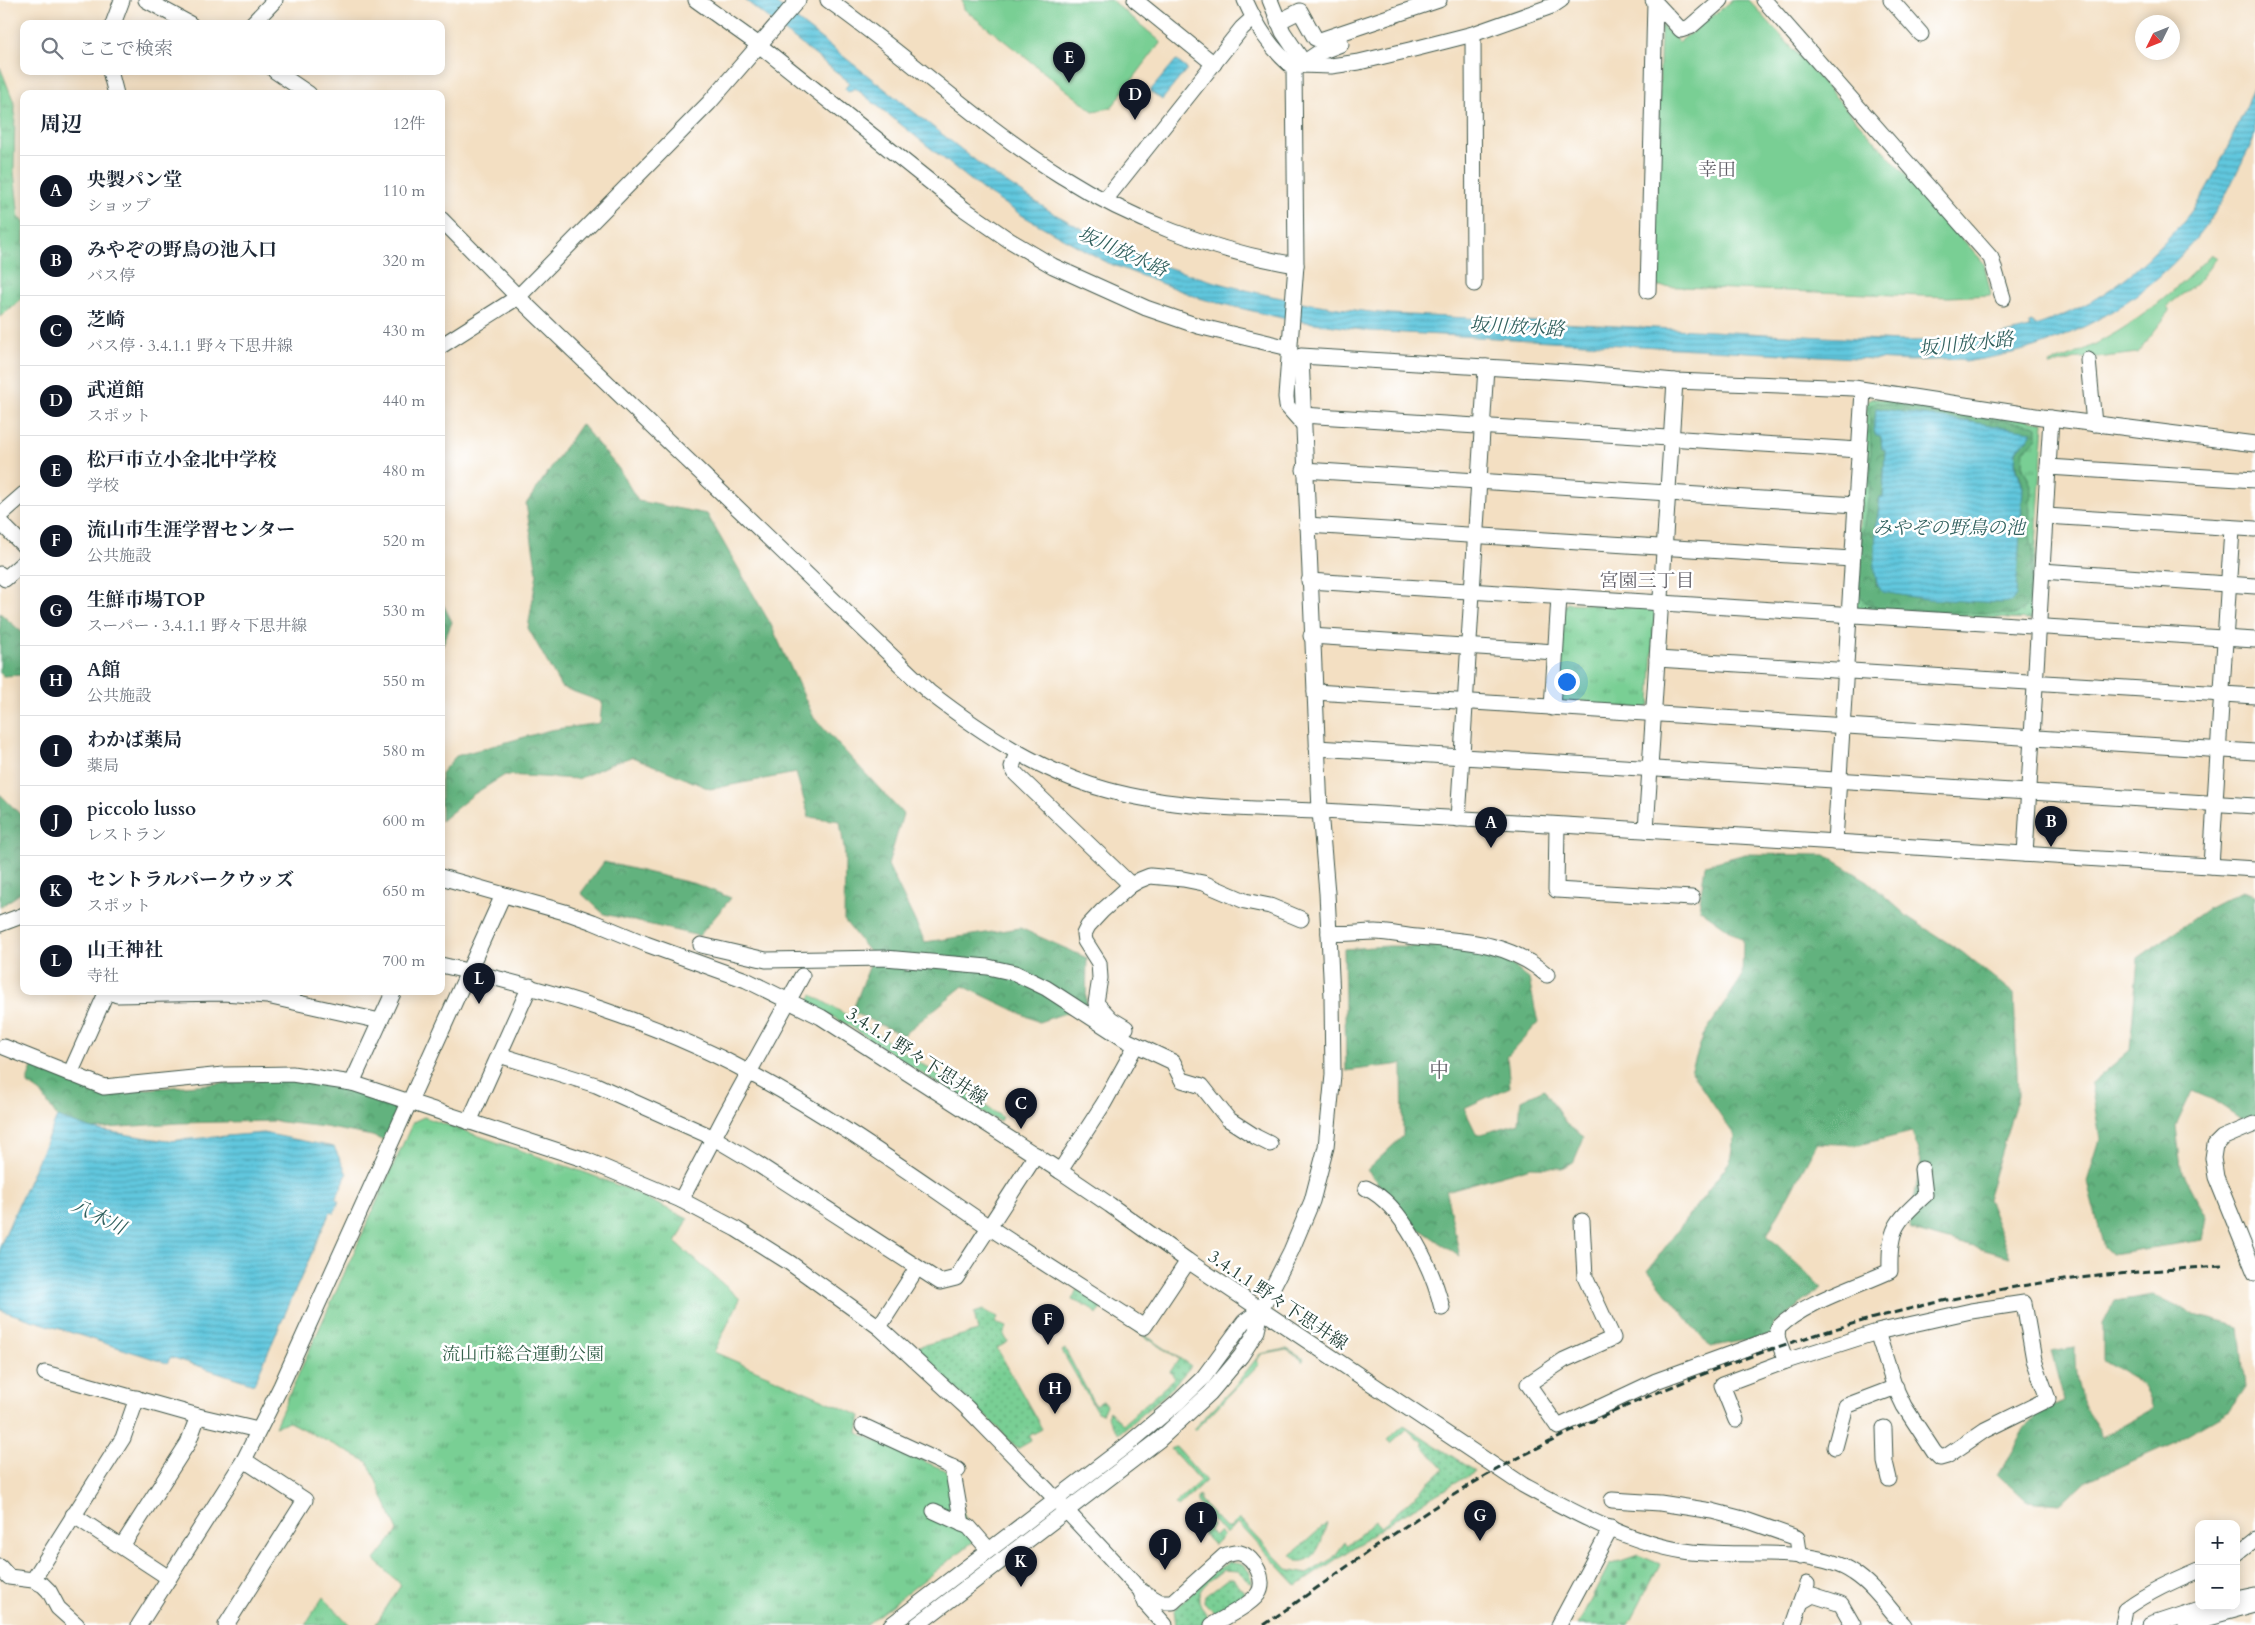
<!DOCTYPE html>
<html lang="ja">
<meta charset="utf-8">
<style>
:root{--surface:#fff;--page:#f6f6f7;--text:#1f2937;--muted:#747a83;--line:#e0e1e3;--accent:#111827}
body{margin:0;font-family:Cardo,"Noto Serif JP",serif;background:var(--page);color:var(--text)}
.controls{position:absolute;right:15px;bottom:15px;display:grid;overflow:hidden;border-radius:10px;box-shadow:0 2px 12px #0003}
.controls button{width:45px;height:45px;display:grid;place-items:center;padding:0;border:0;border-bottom:1px solid var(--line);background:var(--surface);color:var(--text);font:25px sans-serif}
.compass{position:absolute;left:2135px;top:15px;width:45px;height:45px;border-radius:50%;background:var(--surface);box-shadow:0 2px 12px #0003;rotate:227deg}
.you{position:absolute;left:1566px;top:681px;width:18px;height:18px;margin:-12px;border:4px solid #fff;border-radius:50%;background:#1a73e8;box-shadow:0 0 0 8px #1a73e833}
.badge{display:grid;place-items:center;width:32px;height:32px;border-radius:50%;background:var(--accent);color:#fff;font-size:16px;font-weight:700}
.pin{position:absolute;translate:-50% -41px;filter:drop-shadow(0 1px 2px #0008)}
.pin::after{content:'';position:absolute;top:26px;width:18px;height:15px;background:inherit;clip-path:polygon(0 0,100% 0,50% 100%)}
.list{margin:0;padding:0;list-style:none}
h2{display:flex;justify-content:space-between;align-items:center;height:65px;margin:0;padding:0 20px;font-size:21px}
h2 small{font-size:16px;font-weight:400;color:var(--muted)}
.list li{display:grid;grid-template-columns:32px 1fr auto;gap:15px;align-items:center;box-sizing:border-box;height:70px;padding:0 20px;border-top:1px solid var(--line)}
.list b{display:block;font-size:19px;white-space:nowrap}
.list p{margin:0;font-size:16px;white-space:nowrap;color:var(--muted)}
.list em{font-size:16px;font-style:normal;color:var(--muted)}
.icon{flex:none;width:28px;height:28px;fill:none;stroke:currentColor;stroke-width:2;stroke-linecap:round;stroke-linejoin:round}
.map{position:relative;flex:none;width:2255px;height:1625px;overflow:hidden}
.search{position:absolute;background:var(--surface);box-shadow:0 2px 12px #0003;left:20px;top:20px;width:425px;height:55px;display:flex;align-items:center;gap:12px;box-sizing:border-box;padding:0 18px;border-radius:10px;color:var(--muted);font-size:19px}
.panel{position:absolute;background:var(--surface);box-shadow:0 2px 12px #0003;left:20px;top:90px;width:425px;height:905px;border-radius:10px}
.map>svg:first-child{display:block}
</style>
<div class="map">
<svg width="2255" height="1625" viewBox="0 0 2255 1625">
<defs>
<pattern id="forest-crowns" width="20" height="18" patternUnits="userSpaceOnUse" patternTransform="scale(1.25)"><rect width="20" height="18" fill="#62b27e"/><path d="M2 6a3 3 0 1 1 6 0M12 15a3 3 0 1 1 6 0" fill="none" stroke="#509268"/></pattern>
<pattern id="cemetery-stones" width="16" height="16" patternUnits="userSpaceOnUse" patternTransform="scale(1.25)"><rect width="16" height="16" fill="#79cf94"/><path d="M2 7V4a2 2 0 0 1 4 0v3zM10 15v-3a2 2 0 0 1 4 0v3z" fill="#63a97a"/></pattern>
<pattern id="park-tufts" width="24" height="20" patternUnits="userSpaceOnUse" patternTransform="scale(1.25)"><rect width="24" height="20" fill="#79cf94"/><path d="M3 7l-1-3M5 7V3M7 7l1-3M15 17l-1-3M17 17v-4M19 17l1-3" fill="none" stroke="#63a97a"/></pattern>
<pattern id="garden-dots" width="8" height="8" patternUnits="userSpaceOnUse" patternTransform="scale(1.25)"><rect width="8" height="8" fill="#79cf94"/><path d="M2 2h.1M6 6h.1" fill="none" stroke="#63a97a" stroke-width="1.8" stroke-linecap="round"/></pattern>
<pattern id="water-rules" width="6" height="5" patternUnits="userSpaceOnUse" patternTransform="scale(1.25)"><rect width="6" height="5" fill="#61c7de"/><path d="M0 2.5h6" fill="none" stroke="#4fa3b5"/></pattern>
</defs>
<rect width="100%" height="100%" fill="#fff"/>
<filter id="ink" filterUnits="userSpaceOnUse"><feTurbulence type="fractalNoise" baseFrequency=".02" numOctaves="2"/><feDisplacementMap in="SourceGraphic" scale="10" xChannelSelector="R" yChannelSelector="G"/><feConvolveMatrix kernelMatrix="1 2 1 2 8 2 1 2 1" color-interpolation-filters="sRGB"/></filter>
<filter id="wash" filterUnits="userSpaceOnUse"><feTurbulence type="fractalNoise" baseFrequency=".0096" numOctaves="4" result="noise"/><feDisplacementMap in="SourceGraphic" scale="20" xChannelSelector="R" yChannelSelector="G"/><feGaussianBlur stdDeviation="1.12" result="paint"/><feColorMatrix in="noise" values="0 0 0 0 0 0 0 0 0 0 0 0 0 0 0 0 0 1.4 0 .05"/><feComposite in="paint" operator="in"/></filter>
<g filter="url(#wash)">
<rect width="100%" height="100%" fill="#f3dfc2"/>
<g fill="#79cf94" stroke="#4c8664">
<path d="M962,0H1111L1161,42L1111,108L1093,111L964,9Z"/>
<path d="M1733,0H1749L1984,263L1991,295L1949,297L1654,286L1661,25L1679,42Z"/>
<path d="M2211,254L2217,258L2196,284L2167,306L2170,311L2137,353L2097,358H2080L2050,366L2049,364C2113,342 2165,303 2211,254Z"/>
<path d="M812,995L860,1023L1002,1117L1000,1121L989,1117L851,1027L808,1003Z"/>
</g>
<g fill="url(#forest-crowns)" stroke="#407859" fill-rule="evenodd">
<path d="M1875,402L1919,408L1938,414L1950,413L2034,425L2037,427V438L2024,451L2023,467L2031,485L2029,530L2033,550L2030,599L2026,607L2019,613L2008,616L1878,608L1863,602C1848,578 1868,514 1870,484C1872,458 1870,432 1869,406ZM2031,435C2004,459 2018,460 2023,488L1876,586V526L1880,497H1883L1885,450L1882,449L1881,437Z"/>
<path d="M581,424L619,469L638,501L707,514L771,625L814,718L903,814L888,865L925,942L1020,928L1087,958L1086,1006L1039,1022L963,986L903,1035L852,1012L873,957L844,920L845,856L840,821L809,817L796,773L710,789L633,757L615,762L578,779L505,775L474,794L441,821V773L456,756L550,730L600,723L602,702L561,687L528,628L537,573L526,504Z"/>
<path d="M441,600L452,622L441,649Z"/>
<path d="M0,613L24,634V672L22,675L3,676L0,673Z"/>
<path d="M0,794L24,818V891L0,907Z"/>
<path d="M1745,854L1825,855L1868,881L1908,917L1962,952L2014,994L2018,1095L1987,1199L2010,1257L1909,1229L1921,1161L1912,1132L1858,1145L1817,1143L1767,1235L1822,1288L1774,1324L1772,1335L1710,1347L1648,1270L1730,1161L1734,1135L1691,1072L1703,1036L1742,977L1743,940L1699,909L1705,865Z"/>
<path d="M604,862L696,884L731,898L699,936L604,914L581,893Z"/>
<path d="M2242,891L2255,895V1128L2213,1100L2192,1091L2176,1126L2181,1168L2207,1218L2203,1240L2111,1254L2104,1247L2087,1182L2100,1139L2091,1084L2130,1050L2138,958L2209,908Z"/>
<path d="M1388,946L1490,947L1529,979L1538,1023L1507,1057L1510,1087L1464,1108L1477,1135L1519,1123L1521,1100L1544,1089L1566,1124L1584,1137L1574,1161L1562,1168L1531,1167L1446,1191L1460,1257L1407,1220L1367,1170L1403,1136L1402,1064L1346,1071L1344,949Z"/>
<path d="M33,1065L106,1092L275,1079L341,1087L392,1100L397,1115L385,1141L372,1136L325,1127L273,1121L178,1123L92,1129L57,1117L41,1093L28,1084V1078Z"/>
<path d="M2154,1295L2195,1315L2239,1327L2245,1388L2230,1410L2173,1443L2083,1483L2060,1504L2026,1501L1998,1475L2021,1435L2039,1411L2064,1401L2051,1351L2075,1347C2074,1384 2082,1406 2102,1437L2154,1408L2144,1384L2103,1360V1324L2115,1301Z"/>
</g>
<path fill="url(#cemetery-stones)" stroke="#4c8664" d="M1638,1555L1660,1564L1628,1625H1578L1609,1565Z"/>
<g fill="url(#park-tufts)" stroke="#4c8664" fill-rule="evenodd">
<path d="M0,67L15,105L14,171L19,218L24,221V297L0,317Z"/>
<path d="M1871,398L2044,422L2031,620L1858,610L1854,606L1867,402ZM1875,402L1919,408L1938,414L1950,413L2034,425L2037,427V438L2024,450L2023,467L2031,485L2029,530L2033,550L2030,599L2026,607L2019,613L2008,616L1878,608L1863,602C1848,578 1868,514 1870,484C1872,458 1870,432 1869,406Z"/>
<path d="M1567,603L1652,608L1655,611L1650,705L1646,709L1561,703L1557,699L1564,606Z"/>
<path d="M424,1117L586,1173L627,1189L688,1219L676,1243L740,1299L714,1352L861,1416L858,1433L947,1471L974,1541L866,1625H375L401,1585L375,1560L398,1531L368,1462L289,1422L275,1426L413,1122Z"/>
<path d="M323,1597L350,1625H305Z"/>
</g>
<g fill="url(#garden-dots)" stroke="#4c8664">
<path d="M1863,531L1861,538C1860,559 1848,600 1875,608L2014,615C2036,607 2032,578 2033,558L2035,559L2031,620L1858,610L1854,606L1861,533Z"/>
<path d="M1077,1289L1191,1366L1167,1393L1118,1434L1107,1416L1109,1411L1123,1424L1175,1378L1170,1372L1179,1359L1101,1308L1097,1315L1089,1307L1072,1300Z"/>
<path d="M983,1310L998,1317L995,1323L1007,1327L1004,1335L1008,1342L997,1348L1042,1429L1029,1436L1031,1441L1017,1449L997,1427L915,1352L916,1347L978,1331L974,1313Z"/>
<path d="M1065,1349L1095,1405L1103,1401L1106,1405L1102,1414L1097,1412L1062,1351Z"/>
<path d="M1287,1349L1304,1359L1302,1362L1301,1359L1287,1350L1261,1355L1256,1361L1259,1364L1195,1430L1193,1429L1233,1388L1260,1354Z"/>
<path d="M1404,1425L1475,1471L1395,1519L1297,1586L1238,1523L1225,1534L1197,1502V1498L1200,1496V1501L1226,1528H1230L1238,1520H1241L1288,1570L1307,1574L1333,1558L1345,1542L1348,1545L1375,1521L1381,1527L1444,1469L1422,1445L1424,1443L1420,1438L1418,1440L1407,1429L1391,1444L1387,1440Z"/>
<path d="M1176,1447L1206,1481L1178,1507L1174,1504L1200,1481L1171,1449Z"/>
<path d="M1202,1513L1213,1525L1209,1530L1215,1536L1219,1532L1223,1536L1214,1545L1192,1522Z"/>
<path d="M1327,1523C1322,1538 1318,1564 1297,1561L1291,1555Z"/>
<path d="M1228,1563C1243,1562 1252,1569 1252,1584L1238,1571L1223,1570C1199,1589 1189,1594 1211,1620L1201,1625H1176L1174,1610L1216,1570Z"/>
<path d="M1227,1579H1233L1245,1593L1246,1598L1216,1614L1204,1602L1205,1596Z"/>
</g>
<g fill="url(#water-rules)" stroke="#408289">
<path d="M745,0H772L990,172L1053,213L1124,252L1127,247L1131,248L1130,254C1216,286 1300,306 1391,314L1899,341L1981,340L2030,328L2029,323L2032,322L2035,326C2088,308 2124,284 2162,244C2178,228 2194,210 2205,191C2224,158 2239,122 2255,87C2255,101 2255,119 2255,133C2252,146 2242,161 2236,174C2201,253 2127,314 2046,343C2020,353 1992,357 1965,362L1960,359L1910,361L1369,331L1286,319L1202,299L1108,263L1023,216L983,190L855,88L848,92L845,89L849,82Z"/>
<path d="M1176,60L1187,69L1162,100L1150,91Z"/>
<path d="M1876,408L2031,431V435L2016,451L2015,463L2023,488L2016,595L2012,601L2002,603L1926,599L1882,592C1868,581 1878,515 1880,497H1883L1885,450L1882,449L1881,437L1876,436L1874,432Z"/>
<path d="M57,1117L92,1129L167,1141L263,1133L334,1147L347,1174L336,1199L339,1201L334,1213L330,1212L254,1384L171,1357L167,1363L0,1310V1246Z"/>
</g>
</g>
<g filter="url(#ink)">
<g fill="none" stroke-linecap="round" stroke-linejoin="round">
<g stroke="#3f5549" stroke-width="17">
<g id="minor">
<path d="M146,0L190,24"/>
<path d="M696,0L759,45L964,209L1009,240L1053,266L1146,308L1198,326L1289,348"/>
<path d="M828,0C907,55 978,124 1060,175C1131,220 1213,251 1296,265"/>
<path d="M1135,0L1214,64"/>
<path d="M1245,0C1257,27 1271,49 1294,68L1300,65L1331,66L1359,62L1418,48L1473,34L1552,6L1561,0"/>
<path d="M1270,0L1283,32L1304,63"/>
<path d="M1653,0L1681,30L1690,27L1721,0"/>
<path d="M1764,0L1991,258L2003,298"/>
<path d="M1891,0L1921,34"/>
<path d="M1278,22L1300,11L1315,38L1320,40L1439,0"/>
<path d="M113,24L122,0"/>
<path d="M252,24L275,0"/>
<path d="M1473,34L1474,284"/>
<path d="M1300,65L1318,53L1341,44"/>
<path d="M1294,68L1296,265L1286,397L1287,406L1303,424"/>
<path d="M110,71L116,94"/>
<path d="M275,71L309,94"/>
<path d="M1105,200L1242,28L1253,18"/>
<path d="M441,219L518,297L929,692C982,733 1041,772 1107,790C1176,809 1252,809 1323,811C1382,814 1441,818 1500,821C1752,836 2003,853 2255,869"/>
<path d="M1648,291L1655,2"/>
<path d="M441,346L518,297L709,103L798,0"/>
<path d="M2088,360L2094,424"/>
<path d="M1302,415L1859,450"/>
<path d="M2048,467L2255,480"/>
<path d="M1304,470L1856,505"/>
<path d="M0,515L24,494"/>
<path d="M2046,516L2255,529"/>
<path d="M0,522L24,546"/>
<path d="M1307,525L1852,559"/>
<path d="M2042,571L2255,586"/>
<path d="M0,574L5,579L24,562"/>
<path d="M1309,581L2255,640"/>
<path d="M1311,636L1555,652"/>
<path d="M1657,659L2255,696"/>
<path d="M1315,692L2255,752"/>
<path d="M1552,708L1559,597"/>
<path d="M1317,748L2255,806"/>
<path d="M1017,752L1012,767L1016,774L1131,885"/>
<path d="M1458,819L1486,367"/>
<path d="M1557,825L1556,890L1692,898"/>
<path d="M1646,830L1675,381"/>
<path d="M1835,842L1863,391"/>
<path d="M2025,854L2051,418"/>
<path d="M2211,866L2232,529"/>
<path d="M441,877L568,913L593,922L646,944L746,980L821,1017L1060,1171L1110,1205L1188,1261L1523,1485C1573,1512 1627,1542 1684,1551C1734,1559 1812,1544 1854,1573C1874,1586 1888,1608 1904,1625"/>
<path d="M0,924L24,915"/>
<path d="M1329,933C1345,935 1359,932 1375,932C1389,932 1403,936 1417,937C1465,941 1508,941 1547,975"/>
<path d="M701,945L766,960L885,958L988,967L1015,973L1046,988L1126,1040L1173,1062L1182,1080L1202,1086L1228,1119L1256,1137L1270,1144"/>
<path d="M441,965C548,989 654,1021 750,1073C834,1118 911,1174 989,1227C1040,1261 1093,1294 1144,1327L1188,1261"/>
<path d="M108,991L117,995L223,993L267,996L380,1021"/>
<path d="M1126,1028L1111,1019L1096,1003L1100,978L1099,963L1085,941L1084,934L1088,926L1102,911L1131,885L1140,880L1150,876L1183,879L1203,883L1245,901L1270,906L1301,919"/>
<path d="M4,1047L104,1087L223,1075L292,1074L352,1083L586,1160L681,1200L736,1229L790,1263L879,1327L966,1407L1048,1491L1141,1591L1160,1602H1173L1224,1556C1229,1554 1234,1552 1240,1553C1255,1557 1267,1581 1258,1594C1250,1605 1224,1618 1212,1625"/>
<path d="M499,1055L530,986"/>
<path d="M70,1074L107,991"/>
<path d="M352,1083L394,991"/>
<path d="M469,1122L499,1055L596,1085L714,1138L756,1163L940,1282L956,1278L1036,1155"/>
<path d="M2255,1124L2222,1138L2215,1145L2213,1158L2216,1177L2255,1273"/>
<path d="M1060,1171L1104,1103L1136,1045"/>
<path d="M1366,1188C1403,1205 1433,1270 1442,1308"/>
<path d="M681,1200L725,1116L802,976"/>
<path d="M1582,1221L1585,1277L1613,1338L1564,1360L1528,1384L1558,1427L1656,1381L1777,1337"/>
<path d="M879,1327L917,1268"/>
<path d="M1877,1332L1971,1311L2024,1303L2034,1360L2048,1399L1985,1430L1947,1456L1940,1458L1934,1452L1904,1406L1894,1385L1877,1332L1786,1361L1777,1337L1778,1328C1804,1302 1856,1287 1890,1271C1889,1228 1895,1223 1925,1195L1922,1169"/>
<path d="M45,1373L198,1416L258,1430"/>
<path d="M1736,1420L1722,1385L1786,1361"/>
<path d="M863,1426L958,1470"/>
<path d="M1884,1428L1885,1462L1889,1479"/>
<path d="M1835,1447L1846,1406L1896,1387"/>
<path d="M952,1467L962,1524"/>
<path d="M1612,1500L1660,1503L1712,1511L1743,1519L1797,1538L1800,1557"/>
<path d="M934,1511L969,1527L989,1550"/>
<path d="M73,1515L169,1578"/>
<path d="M122,1546L188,1443L198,1416"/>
<path d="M2236,1554L2255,1539"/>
<path d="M0,1567L9,1577L33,1580L43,1585L49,1591L58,1608L77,1625"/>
<path d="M33,1580L123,1438L137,1398"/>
<path d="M1141,1592L1146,1604L1165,1625"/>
<path d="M2236,1598L2255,1594"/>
<path d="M1801,1602L1813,1595L1841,1604L1853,1625"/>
<path d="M139,1625L244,1460L281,1386L503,895"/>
<path d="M226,1625L305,1500L244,1460"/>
<path d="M891,1625L1127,1445L1177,1403L1203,1378L1244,1322L1261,1310"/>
<path d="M917,1625L1159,1440L1210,1393L1241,1356L1257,1331L1261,1310L1291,1251L1312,1201L1326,1147L1329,1116L1333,1075L1332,997L1327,893L1320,811L1301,356L1584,373L1675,381L1854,388L2042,417L2255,444"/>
<path d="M1559,1625L1611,1528"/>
<path d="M1793,1625L1807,1584"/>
<path d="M2122,1625L2125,1609C2148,1592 2173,1581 2199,1570"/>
<path d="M2151,1625L2209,1606"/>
<path d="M2185,1625L2255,1606"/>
</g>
</g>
<use href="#minor" stroke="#fff" stroke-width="15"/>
<path stroke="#1f3d34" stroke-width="3" stroke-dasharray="8 4" stroke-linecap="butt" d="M1264,1625C1348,1567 1431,1503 1522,1456C1677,1376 1843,1316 2015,1287C2084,1276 2153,1270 2223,1266"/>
</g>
</g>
<g text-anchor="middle" stroke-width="5" stroke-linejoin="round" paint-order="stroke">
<g font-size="18" fill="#1f3d34" stroke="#fff">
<text transform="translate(917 1056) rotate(33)" y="6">3.4.1.1 野々下思井線</text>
<text transform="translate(1278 1300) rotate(34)" y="6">3.4.1.1 野々下思井線</text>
</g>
<g font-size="18" fill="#36624c" stroke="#fff">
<text x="523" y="1360">流山市総合運動公園</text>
</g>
<g font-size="19" fill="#615f67" stroke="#fff">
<text x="1717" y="176">幸田</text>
<text x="1647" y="587">宮園三丁目</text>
</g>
<g font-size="19" font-style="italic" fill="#30605e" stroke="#fff">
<text transform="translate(1123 251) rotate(24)" y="7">坂川放水路</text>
<text transform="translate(1517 326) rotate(3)" y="7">坂川放水路</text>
<text transform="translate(1966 343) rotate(-6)" y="7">坂川放水路</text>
<text x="1949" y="534">みやぞの野鳥の池</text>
<text transform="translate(99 1216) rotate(26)" y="7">八木川</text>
</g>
<g font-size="20" fill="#615f67" stroke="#fff">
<text x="1439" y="1077">中</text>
</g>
</g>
</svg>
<div class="controls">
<button>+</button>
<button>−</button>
</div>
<svg class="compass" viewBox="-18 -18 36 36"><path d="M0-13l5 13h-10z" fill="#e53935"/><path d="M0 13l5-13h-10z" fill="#747a83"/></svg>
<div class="you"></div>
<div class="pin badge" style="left:1491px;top:848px">A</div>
<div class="pin badge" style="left:2051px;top:847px">B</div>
<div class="pin badge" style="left:1021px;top:1129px">C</div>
<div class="pin badge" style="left:1135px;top:120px">D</div>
<div class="pin badge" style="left:1069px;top:83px">E</div>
<div class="pin badge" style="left:1048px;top:1345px">F</div>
<div class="pin badge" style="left:1480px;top:1541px">G</div>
<div class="pin badge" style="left:1055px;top:1414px">H</div>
<div class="pin badge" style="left:1201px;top:1543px">I</div>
<div class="pin badge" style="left:1165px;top:1570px">J</div>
<div class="pin badge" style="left:1021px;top:1587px">K</div>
<div class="pin badge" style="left:479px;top:1004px">L</div>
<div class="search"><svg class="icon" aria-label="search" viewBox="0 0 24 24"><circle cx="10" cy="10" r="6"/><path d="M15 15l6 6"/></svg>ここで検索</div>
<section class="panel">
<h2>周辺<small>12件</small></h2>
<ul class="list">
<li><span class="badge">A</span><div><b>央製パン堂</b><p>ショップ</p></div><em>110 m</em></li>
<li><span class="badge">B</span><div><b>みやぞの野鳥の池入口</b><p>バス停</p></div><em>320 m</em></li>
<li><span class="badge">C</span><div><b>芝崎</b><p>バス停 · 3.4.1.1 野々下思井線</p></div><em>430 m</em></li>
<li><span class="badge">D</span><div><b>武道館</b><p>スポット</p></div><em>440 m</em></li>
<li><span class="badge">E</span><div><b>松戸市立小金北中学校</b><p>学校</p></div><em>480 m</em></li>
<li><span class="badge">F</span><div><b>流山市生涯学習センター</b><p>公共施設</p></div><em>520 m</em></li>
<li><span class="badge">G</span><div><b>生鮮市場TOP</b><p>スーパー · 3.4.1.1 野々下思井線</p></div><em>530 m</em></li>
<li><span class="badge">H</span><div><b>A館</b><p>公共施設</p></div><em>550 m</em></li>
<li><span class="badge">I</span><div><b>わかば薬局</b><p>薬局</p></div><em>580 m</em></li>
<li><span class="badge">J</span><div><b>piccolo lusso</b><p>レストラン</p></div><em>600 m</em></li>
<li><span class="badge">K</span><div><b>セントラルパークウッズ</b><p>スポット</p></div><em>650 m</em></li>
<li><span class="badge">L</span><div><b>山王神社</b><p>寺社</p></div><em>700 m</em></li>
</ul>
</section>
</div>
